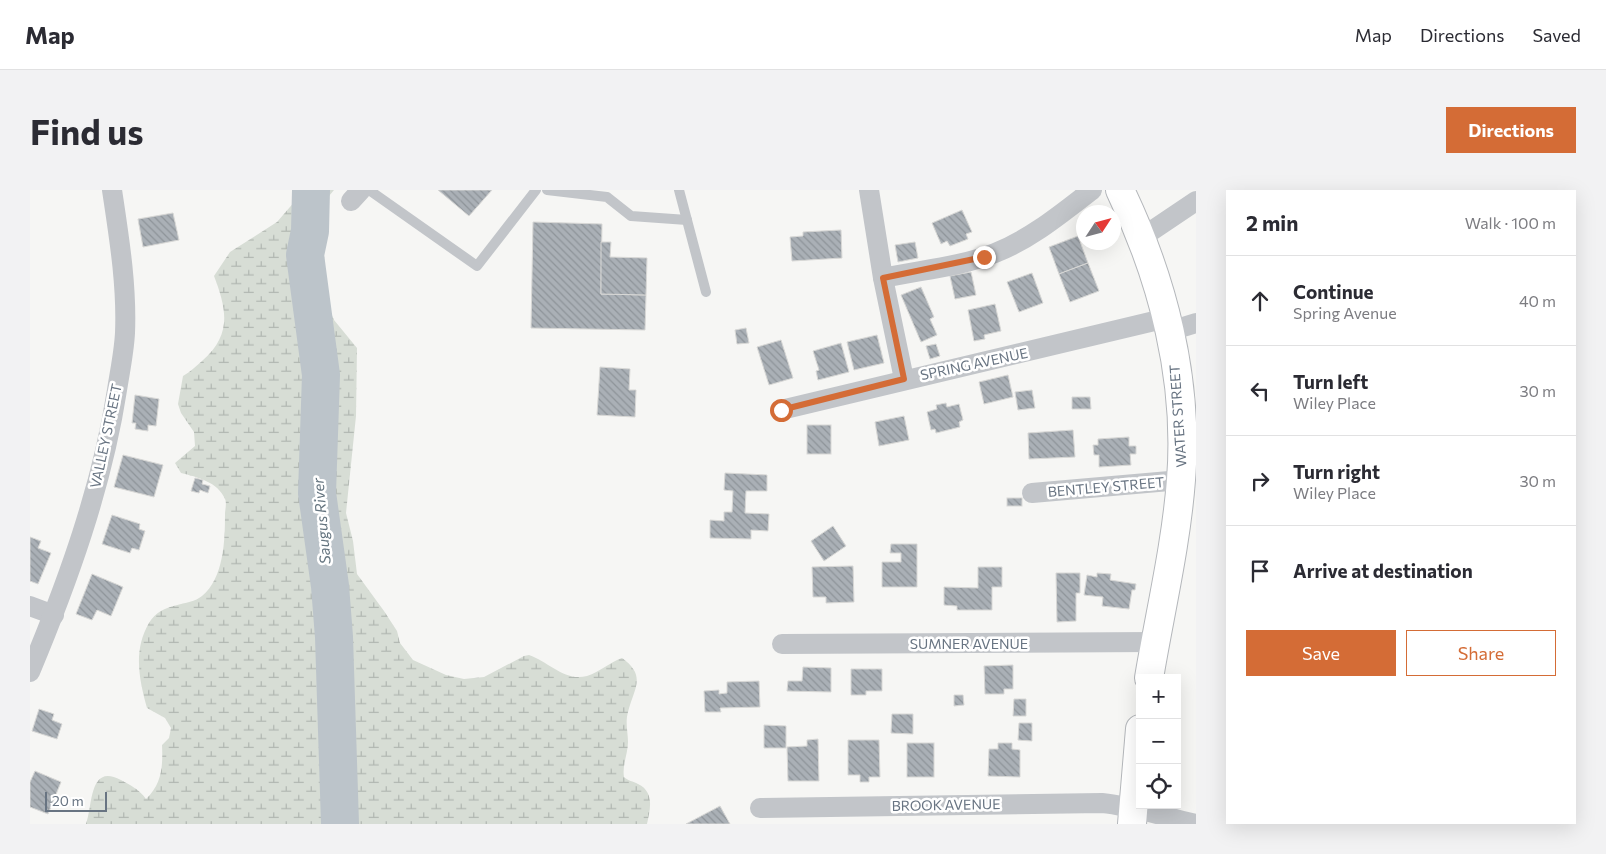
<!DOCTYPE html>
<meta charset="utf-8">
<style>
:root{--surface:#fff;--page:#f2f2f3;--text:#2b2b33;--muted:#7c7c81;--line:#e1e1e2;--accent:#d46c36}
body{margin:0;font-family:Commissioner,sans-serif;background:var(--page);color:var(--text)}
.controls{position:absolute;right:15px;bottom:15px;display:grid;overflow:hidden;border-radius:0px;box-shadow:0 5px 20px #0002}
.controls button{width:45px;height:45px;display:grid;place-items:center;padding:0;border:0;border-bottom:1px solid var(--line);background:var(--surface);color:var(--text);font:25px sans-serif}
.compass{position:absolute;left:1046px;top:15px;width:45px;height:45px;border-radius:50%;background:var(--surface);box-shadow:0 5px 20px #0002;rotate:54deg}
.scale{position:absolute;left:15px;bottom:12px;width:62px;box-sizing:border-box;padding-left:5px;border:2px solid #687482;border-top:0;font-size:14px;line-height:18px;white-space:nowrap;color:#687482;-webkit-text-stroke:4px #fff;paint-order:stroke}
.stop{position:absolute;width:15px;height:15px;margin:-11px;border:4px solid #d46c36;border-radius:50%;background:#fff}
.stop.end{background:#d46c36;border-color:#fff;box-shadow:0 1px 5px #0008}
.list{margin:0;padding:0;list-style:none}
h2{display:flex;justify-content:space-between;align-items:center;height:65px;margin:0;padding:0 20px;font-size:21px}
h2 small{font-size:16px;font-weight:400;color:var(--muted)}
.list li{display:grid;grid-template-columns:32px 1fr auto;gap:15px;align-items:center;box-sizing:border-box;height:90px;padding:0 20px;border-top:1px solid var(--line)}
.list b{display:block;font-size:19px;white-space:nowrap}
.list p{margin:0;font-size:16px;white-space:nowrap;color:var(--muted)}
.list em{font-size:16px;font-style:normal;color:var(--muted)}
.actions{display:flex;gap:10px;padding:15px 20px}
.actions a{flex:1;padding:11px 0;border:1px solid var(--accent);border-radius:0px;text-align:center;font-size:18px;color:var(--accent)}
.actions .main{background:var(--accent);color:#fff}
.icon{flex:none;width:28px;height:28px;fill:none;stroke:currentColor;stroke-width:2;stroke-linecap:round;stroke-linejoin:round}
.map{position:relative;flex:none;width:1166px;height:634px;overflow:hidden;border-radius:0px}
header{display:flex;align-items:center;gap:30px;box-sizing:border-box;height:70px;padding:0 25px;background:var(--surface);border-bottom:1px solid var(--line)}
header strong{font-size:24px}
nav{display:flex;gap:28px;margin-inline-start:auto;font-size:18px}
.intro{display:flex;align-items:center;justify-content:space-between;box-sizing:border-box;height:120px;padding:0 30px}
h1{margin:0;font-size:35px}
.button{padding:12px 22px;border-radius:0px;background:var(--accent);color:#fff;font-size:18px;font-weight:700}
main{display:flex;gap:30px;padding:0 30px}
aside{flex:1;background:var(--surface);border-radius:0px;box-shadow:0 5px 20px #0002}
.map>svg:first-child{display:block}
</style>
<header>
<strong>Map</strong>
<nav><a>Map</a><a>Directions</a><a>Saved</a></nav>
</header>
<div class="intro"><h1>Find us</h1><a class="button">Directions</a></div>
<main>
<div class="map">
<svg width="1166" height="634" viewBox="0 0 1166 634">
<defs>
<pattern id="wetland-marsh" width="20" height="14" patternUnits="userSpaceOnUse" patternTransform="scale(1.25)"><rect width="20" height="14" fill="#d7ddd5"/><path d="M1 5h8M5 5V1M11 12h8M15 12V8" fill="none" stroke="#b2b8b2"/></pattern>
<pattern id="park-crowns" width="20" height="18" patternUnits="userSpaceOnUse" patternTransform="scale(1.25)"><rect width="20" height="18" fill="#d7ddd5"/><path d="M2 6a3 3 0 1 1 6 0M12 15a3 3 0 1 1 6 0" fill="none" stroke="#b2b8b2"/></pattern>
<pattern id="building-back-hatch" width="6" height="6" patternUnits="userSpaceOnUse" patternTransform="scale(1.25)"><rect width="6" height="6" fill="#aab0b6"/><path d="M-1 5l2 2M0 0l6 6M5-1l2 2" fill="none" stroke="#8e9499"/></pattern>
</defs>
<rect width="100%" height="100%" fill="#f6f6f4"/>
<path fill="url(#wetland-marsh)" d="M289,6L288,37L294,65L298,116L304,130L327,158L326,226L316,323L323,351L327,384L354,421L367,441L370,453L383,470L416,485L434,489L454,487L494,466L499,465C519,472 535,492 557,486C570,482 580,472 592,468C617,486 604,498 598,522C595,533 598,542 598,552C598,564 592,575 594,587C598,591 603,591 608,594C625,602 620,620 617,634H56C63,614 59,573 91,590C100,595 110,600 116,609C132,594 133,576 132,555L139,548L141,538L135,528L117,518C109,489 103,460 119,433C132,411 159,417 172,406C194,388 195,350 195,324C195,320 197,313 195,309C188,292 167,287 151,283L145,273L165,256L164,242L151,223L148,214L153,186C160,182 166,176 172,171C202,145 197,120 184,86L200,62L247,32L266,10Z"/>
<path fill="url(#park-crowns)" d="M281,0H304L279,30L281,1Z"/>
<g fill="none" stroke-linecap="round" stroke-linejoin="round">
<path stroke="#bcc4ca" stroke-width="38" d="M281,0L280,41L275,65L291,185L287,303L300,396L304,447L310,634"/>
</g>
<g fill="url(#building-back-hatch)" stroke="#d8d8d6">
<path d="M408,0H462L439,26Z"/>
<path d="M932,20L942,42L936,44L938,49L920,56L917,51L911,54L902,33Z"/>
<path d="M143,23L149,50L113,57L108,29Z"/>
<path d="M503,32L572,34L571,104L616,105L615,140L501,138Z"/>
<path d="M811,40L812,68L762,71L760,47L773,46V42Z"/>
<path d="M1048,46L1058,73L1029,84L1019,57Z"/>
<path d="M571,52H581L580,67L617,68L616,105L571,104Z"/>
<path d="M885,52L888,68L868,72L865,55Z"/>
<path d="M1058,73L1069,101L1040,112L1029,84Z"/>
<path d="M941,82L946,105L925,109L920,86Z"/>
<path d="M1002,83L1013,113L989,122L977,92Z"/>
<path d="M891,97L904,127L900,129L907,145L891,152L871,105Z"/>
<path d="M965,114L971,141L954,145L955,149L944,151L938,120Z"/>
<path d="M716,138L719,153L707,154L705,140Z"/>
<path d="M847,145L854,173L824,180L817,152Z"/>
<path d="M751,150L763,188L739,195L727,157Z"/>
<path d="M811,153L819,182L788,190L786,181L789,180L783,161Z"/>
<path d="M906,154L910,166L900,169L896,156Z"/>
<path d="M570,177L600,179L599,200H606L605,227L567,225Z"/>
<path d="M978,185L983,207L954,214L949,192Z"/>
<path d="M1002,200L1005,218L988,220L985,202Z"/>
<path d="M105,205L129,209L126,236L118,235V241L105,239L106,233H102Z"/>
<path d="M1042,207H1060L1061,219H1042Z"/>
<path d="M916,213L917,217L929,214L933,230L929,232L930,237L906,243L905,239L901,240L897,222L907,219L906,215Z"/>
<path d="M874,226L879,250L849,256L845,232Z"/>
<rect x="777" y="235" width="24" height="29"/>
<path d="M1043,240L1045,267L999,269L998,243Z"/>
<path d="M1099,247V256H1106V264H1100L1101,275L1069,277V265H1064L1063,255H1068V249Z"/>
<path d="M93,265L133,275L124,307L84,297Z"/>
<path d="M695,283L737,285V301H716L715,323L739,324L738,341L721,340V349L680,348V330L694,331V322H702L703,301L694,300Z"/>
<path d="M165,288L173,290L172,294L180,296L178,303L170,300L169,303L161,301Z"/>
<rect x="977" y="308" width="15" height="8"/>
<path d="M82,325L110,334L109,339L115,341L109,360L102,358L100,363L72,354Z"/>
<path d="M803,336L816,356L794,371L781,351Z"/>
<path d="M0,347L11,351L8,358L21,363L8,394L0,391Z"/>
<path d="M861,354H887V397H852V372H871V363H860Z"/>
<path d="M823,376L824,412L796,413V407H783L782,377Z"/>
<path d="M948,377H972V397H962V420H927V416L914,415V397L948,398Z"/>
<path d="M1026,383H1050V403H1046V431L1027,432Z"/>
<path d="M1067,383L1081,384L1080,390L1106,394L1105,400H1102L1099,419L1072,416L1073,407L1054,405L1057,385L1067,387Z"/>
<path d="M62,384L93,397L81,426L67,420L62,430L46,424Z"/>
<path d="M983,475V499H974V504H955L954,476Z"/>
<path d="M773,477L801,478V502L757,501L758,491H772Z"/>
<path d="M821,479H852V501H836V505H821Z"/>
<path d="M729,491L730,517L690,518L691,522H675L674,501L689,500V504L697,503V492Z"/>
<path d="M924,505H933L934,515L924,516Z"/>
<path d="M984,509H996V526H983Z"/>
<path d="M9,519L24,524L22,530L32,534L27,549L2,541Z"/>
<path d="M862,524H883V544L861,543Z"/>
<path d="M989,533H1002V551L988,550Z"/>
<path d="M734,535L756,536V558H734Z"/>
<path d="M788,549L789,591H758L757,557L777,556V550Z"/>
<path d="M818,550H849L850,587H839V592H830V585H818Z"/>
<rect x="877" y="553" width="27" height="34"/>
<path d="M968,553H982V559L990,560V587L958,586L959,559H968Z"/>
<path d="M5,581L31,592L18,624L0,617V592Z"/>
<path d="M690,616L700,634H656Z"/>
</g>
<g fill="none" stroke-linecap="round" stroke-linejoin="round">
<g stroke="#b4b7bb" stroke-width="30">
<g id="primary">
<path d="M1090,0C1133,89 1159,190 1151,290C1146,356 1130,422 1119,488"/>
<path d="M1102,634L1110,539"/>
</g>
</g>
<g stroke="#c2c5c9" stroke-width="10">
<path d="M339,0L447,76L506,0"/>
<path d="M517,0L577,7L601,26L657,30"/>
<path d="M649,0L676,102"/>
</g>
<g stroke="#c2c5c9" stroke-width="20">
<path d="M839,0L853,88"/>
<path d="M321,11L331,0"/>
<path d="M1111,48L1166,11"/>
<path d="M1140,141L1166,133"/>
<path d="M874,189L853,88C890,80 930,77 965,63C1001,49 1032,23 1062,0"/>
<path d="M751,220L1137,128"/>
<path d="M1002,303L1151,290"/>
<path d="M0,416L24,425"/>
<path d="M752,454L1125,452"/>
<path d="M0,482C38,391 72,297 87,200C90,181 94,162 95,143C97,95 89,47 82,0"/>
<path d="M730,618L1072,613C1104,616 1135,627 1166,634"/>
</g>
<use href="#primary" stroke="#fff" stroke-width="28"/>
</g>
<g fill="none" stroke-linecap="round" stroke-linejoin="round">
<path stroke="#d46c36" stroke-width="6" d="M751,220L874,189L853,88L954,67"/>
</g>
<g text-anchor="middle" stroke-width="5" stroke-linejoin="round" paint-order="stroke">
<g font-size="14" fill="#687482" stroke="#fff">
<text transform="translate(944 174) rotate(-12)" y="5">SPRING AVENUE</text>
<text transform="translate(1148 226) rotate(-94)" y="5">WATER STREET</text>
<text transform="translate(76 246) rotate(-78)" y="5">VALLEY STREET</text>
<text transform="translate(1076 297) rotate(-5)" y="5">BENTLEY STREET</text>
<text x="939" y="459">SUMNER AVENUE</text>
<text transform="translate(916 615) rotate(-1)" y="5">BROOK AVENUE</text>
</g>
<g font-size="15" font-style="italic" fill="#64747f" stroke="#fff">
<text transform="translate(292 331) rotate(-95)" y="5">Saugus River</text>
</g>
</g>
</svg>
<div class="controls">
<button>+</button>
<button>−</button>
<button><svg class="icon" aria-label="locate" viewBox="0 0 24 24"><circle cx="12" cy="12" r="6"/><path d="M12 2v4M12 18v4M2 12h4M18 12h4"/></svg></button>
</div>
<svg class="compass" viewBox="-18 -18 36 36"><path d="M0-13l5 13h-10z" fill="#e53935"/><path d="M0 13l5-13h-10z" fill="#7c7c81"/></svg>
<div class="scale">20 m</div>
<div class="stop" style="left:751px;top:220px"></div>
<div class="stop end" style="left:954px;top:67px"></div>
</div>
<aside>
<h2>2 min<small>Walk · 100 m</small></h2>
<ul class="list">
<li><svg class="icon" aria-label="ahead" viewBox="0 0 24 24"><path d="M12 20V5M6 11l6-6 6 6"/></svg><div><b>Continue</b><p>Spring Avenue</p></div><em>40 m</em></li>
<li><svg class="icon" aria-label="left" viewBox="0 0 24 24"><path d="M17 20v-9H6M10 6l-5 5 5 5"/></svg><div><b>Turn left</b><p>Wiley Place</p></div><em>30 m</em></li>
<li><svg class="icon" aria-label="right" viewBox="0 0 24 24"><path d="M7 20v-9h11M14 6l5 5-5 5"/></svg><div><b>Turn right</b><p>Wiley Place</p></div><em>30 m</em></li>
<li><svg class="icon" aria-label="arrive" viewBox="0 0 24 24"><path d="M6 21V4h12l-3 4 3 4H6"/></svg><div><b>Arrive at destination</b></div></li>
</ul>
<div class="actions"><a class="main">Save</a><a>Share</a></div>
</aside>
</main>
